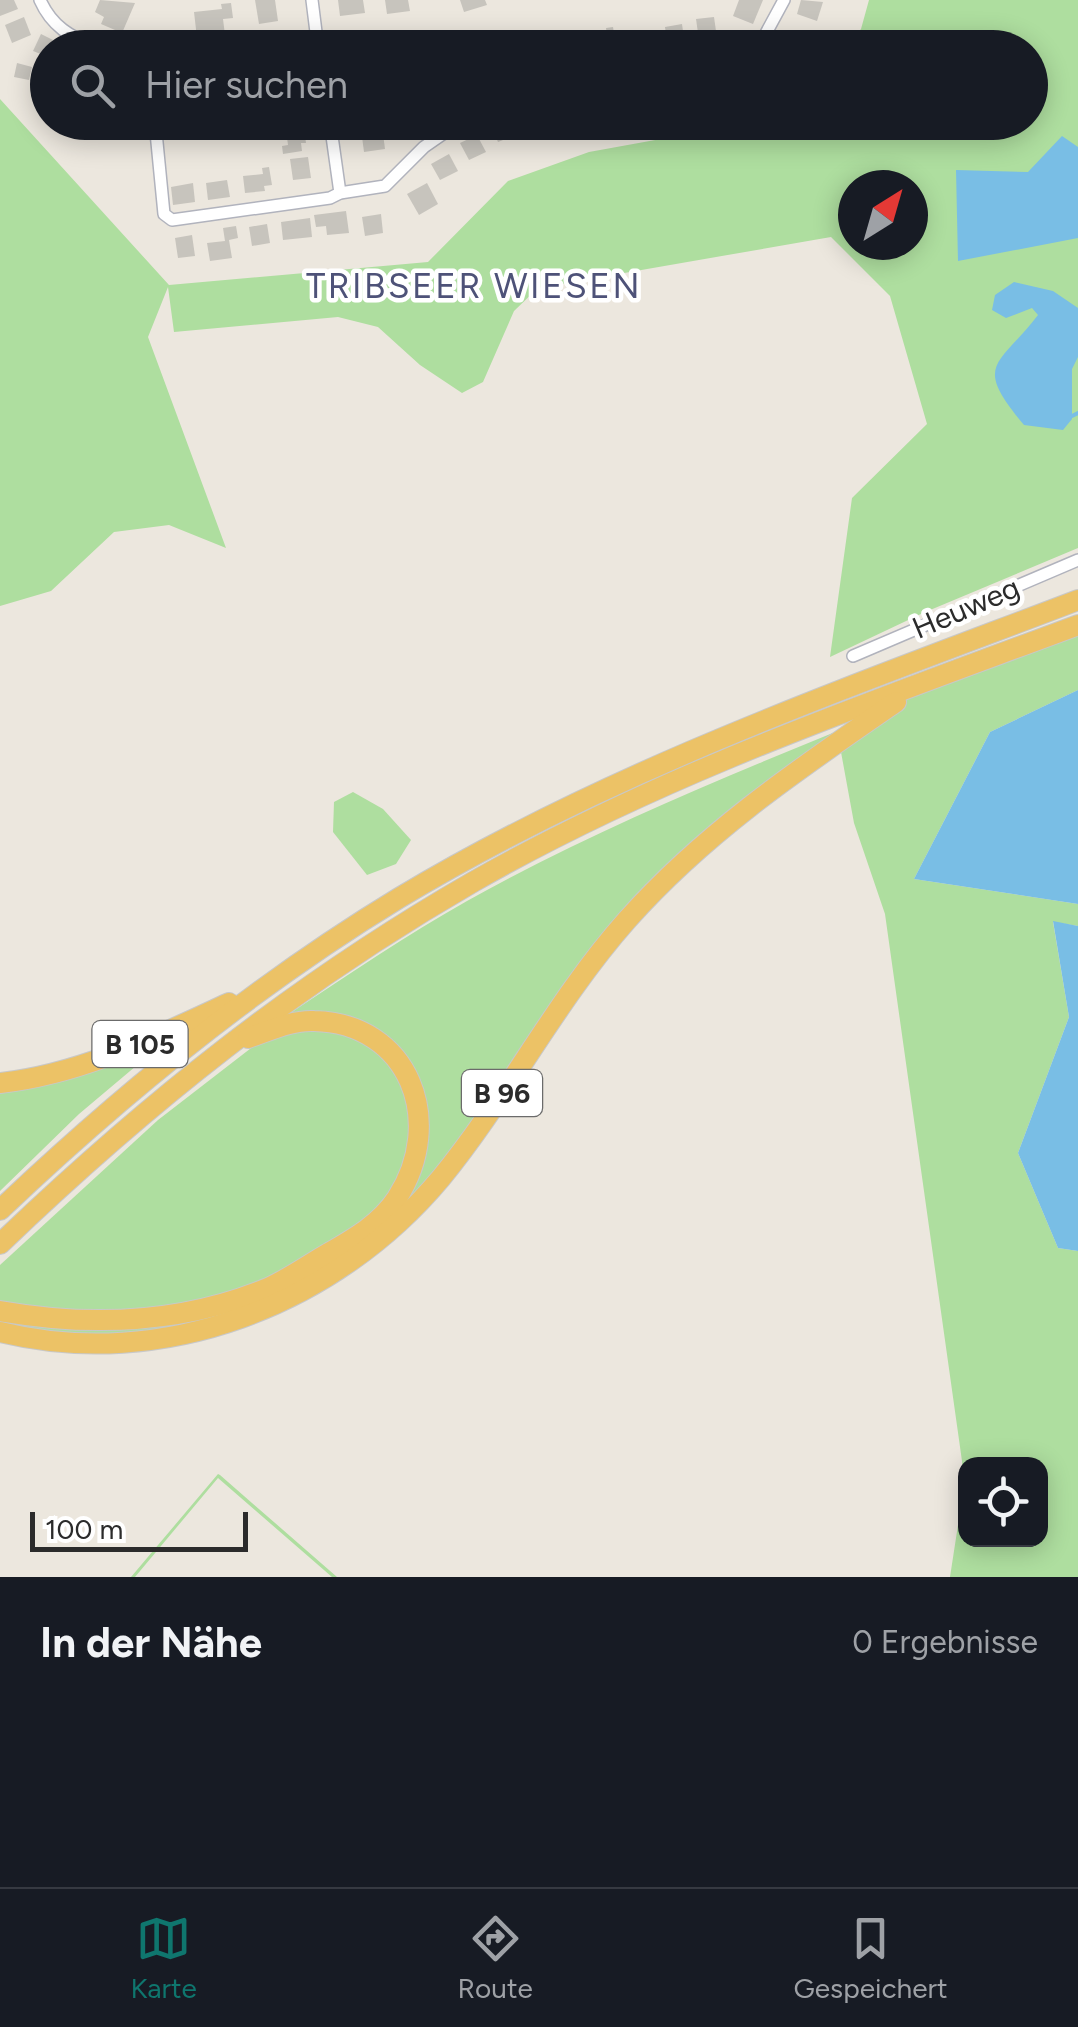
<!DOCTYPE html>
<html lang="de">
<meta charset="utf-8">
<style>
:root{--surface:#171b24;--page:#242831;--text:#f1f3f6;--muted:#9ea1a6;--line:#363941;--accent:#0f766e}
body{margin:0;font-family:Figtree,sans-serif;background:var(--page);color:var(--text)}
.controls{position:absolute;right:30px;bottom:30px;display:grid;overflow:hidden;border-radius:20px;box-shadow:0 5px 25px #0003}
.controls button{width:90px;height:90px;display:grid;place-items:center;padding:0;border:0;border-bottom:2px solid var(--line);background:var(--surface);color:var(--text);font:50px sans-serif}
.compass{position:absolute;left:838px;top:170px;width:90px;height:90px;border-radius:50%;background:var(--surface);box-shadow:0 5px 25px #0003;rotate:37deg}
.scale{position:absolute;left:30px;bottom:25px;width:218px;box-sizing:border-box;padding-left:10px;border:5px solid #2b2b2b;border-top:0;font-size:28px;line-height:35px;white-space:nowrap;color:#2b2b2b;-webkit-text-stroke:8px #fff;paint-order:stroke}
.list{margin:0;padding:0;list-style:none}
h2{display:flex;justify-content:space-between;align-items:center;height:130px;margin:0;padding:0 40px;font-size:42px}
h2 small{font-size:32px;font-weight:400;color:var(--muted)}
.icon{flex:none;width:55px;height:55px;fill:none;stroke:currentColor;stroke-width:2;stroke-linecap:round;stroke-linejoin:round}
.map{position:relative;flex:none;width:1078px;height:1577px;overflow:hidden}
.search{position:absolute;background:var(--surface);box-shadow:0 5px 25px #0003;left:30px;right:30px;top:30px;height:110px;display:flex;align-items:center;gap:25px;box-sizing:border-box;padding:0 35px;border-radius:55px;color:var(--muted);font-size:38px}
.sheet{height:310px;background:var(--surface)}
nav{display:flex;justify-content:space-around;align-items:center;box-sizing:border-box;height:140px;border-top:2px solid var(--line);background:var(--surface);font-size:28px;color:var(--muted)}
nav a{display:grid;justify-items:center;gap:5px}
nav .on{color:var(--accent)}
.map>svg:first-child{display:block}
</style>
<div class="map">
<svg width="1078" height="1577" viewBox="0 0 1078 1577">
<rect width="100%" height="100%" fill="#ece7de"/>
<g fill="#aede9f" fill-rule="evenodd">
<path d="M869,0H1078V548L923,613L830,657L852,498L927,424L890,296L831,237L538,288L514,311L483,382L462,393L420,365L378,327L338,317L174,332L168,287L148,337L226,548L169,525L114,532L51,591L0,606V99L169,285L428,262L508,181L589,152L749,123L1030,122V48L847,47L861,29ZM853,185H913V245H853Z"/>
<path d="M1078,625V690L990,732L914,879L1078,904V926L1053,922L1069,1017L1018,1153L1058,1248L1078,1251V1577H950L962,1499V1461L885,914L854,823L841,752L926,681ZM966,1464H1040V1540H966Z"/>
<path d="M857,723C821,751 781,773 745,800C701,833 659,873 623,915C554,996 502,1090 435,1173C329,1306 165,1358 0,1324V1316C119,1340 242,1323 343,1253C364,1238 386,1223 401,1203C449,1143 429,1047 353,1020C334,1012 313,1014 293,1015L292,1012C349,974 407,935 467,901C592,831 725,777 857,723Z"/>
<path d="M353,792L383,809L411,840L396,864L367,875L333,832L334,802Z"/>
<path d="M321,1026L384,1052L412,1098L409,1166L380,1210L297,1268L203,1303L91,1316L0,1304V1265L158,1120L255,1045L276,1034Z"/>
<path d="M174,1034L79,1114L0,1191V1088Z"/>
<path d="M218,1474L220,1475L337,1577H332L218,1478L135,1577H131Z"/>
</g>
<g fill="#79bee5">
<path d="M1062,136L1078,147V238L958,261L956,170L1028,172Z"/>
<path d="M1014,282L1053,291L1078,308V357L1072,369V419L1063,430L1024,425C972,363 998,367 1038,315L1032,308L1006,318L992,310L995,295Z"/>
<path d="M1078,690V904L914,879L990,732Z"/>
<path d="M1053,921L1078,926V1251L1058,1248L1018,1153L1069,1017Z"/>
</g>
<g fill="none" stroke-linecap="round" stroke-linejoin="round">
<path stroke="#79bee5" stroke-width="4" d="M1072,416L1078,413"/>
</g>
<g fill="#c7c4bd">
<path d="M0,0H14L18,9L0,16Z"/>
<path d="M100,0L135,3L122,33L101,24L104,17L95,12Z"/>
<path d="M255,0H275L278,21L259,24Z"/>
<path d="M338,0H363L365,13L340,16Z"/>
<path d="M385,0H408L410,11L387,14Z"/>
<path d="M460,0H485L487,5L464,12Z"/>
<path d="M739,0H763L753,24L733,16Z"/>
<path d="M801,0L823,2L817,21L797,14Z"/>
<path d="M231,3L233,18L223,19L225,35L197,38L194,12L222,9L221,4Z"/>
<path d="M24,17L31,35L12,43L5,25Z"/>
<path d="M714,17L717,38L699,40L696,19Z"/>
<path d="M682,24L685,46L668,48L665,27Z"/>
<path d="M613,27L616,45L592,48L590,37L607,35L606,28Z"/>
<path d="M140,30L142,47L129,48L127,32Z"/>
<path d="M788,30L806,39L801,48H778Z"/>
<path d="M41,34L53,40L46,56L33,51Z"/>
<path d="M569,34L570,41L577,40L578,48H548L546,37Z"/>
<path d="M645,35L646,48H626L625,37Z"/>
<path d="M362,39L363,48H338V43Z"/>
<path d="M17,63L32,67L29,80L14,77Z"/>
<path d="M285,122H303L306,143H301L302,151L283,154L282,146L288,145Z"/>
<path d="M499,122H555V123L520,138L518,134L498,142L491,125Z"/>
<path d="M567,122H591L592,127L569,132Z"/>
<path d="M382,126L385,149L364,152L361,129Z"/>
<path d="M477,135L486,152L469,160L460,143Z"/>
<path d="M449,154L458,171L440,180L431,164Z"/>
<path d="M308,157L311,178L293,180L290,159Z"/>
<path d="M269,167L272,185L264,186L265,191L245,193L243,176L263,174L262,168Z"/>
<path d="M227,180L230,197L208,200L206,183Z"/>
<path d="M193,183L195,202L173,205L171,187Z"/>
<path d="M427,183L438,204L419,215L407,194Z"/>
<path d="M346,211L349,233L327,235L326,226L316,227L314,215Z"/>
<path d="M381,214L383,233L365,236L362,217Z"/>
<path d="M310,218L312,237L283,240L281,222Z"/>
<path d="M267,224L270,243L252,246L249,227Z"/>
<path d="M236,226L238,238L229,240L232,258L210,261L207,243L225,241L223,228Z"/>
<path d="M192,235L195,256L178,258L175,238Z"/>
</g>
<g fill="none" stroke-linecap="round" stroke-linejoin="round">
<g stroke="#b1b3bd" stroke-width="14">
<g id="minor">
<path d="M40,0C52,27 70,36 96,48"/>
<path d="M312,0L318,48"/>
<path d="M758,48L784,0"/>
<path d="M155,122L164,214L172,220L330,198L340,193L385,186L424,147L460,122"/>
<path d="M330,122L340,193"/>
<path d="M853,656L1078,560"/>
</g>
</g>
<g stroke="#c8c8c8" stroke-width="22">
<g id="trunk">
<path d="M0,1083C82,1074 155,1037 229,1003"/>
<path d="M0,1210C122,1094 254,986 399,898C612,770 847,688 1078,600"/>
<path d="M0,1244C147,1103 296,984 473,882C663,773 874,701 1078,625"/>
<path d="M0,1311C91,1327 181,1324 268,1288C288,1279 308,1265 327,1254C353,1239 380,1224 397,1198C446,1122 410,1023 314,1021C291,1020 269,1031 248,1038"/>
<path d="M0,1332C163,1372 335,1305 441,1178C508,1096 556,1000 627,920C705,832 800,768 896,702"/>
</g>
</g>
<use href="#minor" stroke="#fff" stroke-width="11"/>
<use href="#trunk" stroke="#ecc266" stroke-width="20"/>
</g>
<g text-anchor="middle" stroke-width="9" stroke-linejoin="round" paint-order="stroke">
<g fill="#fff" stroke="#6b6b6b" stroke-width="2.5">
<rect x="92.5" y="1021" width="95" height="46" rx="8"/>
<rect x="462" y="1070" width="80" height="46" rx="8"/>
</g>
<g font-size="28" font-weight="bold" fill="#2b2b2b">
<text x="140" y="1054">B 105</text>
<text x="502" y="1103">B 96</text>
</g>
<g font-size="30" fill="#2b2b2b" stroke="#fff">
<text transform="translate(966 608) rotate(-23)" y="10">Heuweg</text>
</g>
<g font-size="35" letter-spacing="2.5" fill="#4e5278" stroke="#fff">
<text x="474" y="298">TRIBSEER WIESEN</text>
</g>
</g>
</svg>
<div class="controls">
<button><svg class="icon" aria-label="locate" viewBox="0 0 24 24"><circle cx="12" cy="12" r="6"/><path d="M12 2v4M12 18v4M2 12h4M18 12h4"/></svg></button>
</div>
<svg class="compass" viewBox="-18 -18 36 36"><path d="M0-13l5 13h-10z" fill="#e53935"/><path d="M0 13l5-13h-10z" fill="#9ea1a6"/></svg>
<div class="scale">100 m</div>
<div class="search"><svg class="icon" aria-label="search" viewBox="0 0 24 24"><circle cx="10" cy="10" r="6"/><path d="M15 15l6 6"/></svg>Hier suchen</div>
</div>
<section class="sheet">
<h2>In der Nähe<small>0 Ergebnisse</small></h2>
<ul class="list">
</ul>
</section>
<nav>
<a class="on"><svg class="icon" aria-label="map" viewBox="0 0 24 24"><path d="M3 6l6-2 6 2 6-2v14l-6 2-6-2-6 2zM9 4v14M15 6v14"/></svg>Karte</a>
<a><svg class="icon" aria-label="directions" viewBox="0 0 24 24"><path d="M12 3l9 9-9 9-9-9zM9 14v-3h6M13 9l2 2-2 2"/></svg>Route</a>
<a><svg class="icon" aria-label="saved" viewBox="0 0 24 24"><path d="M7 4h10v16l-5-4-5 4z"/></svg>Gespeichert</a>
</nav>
